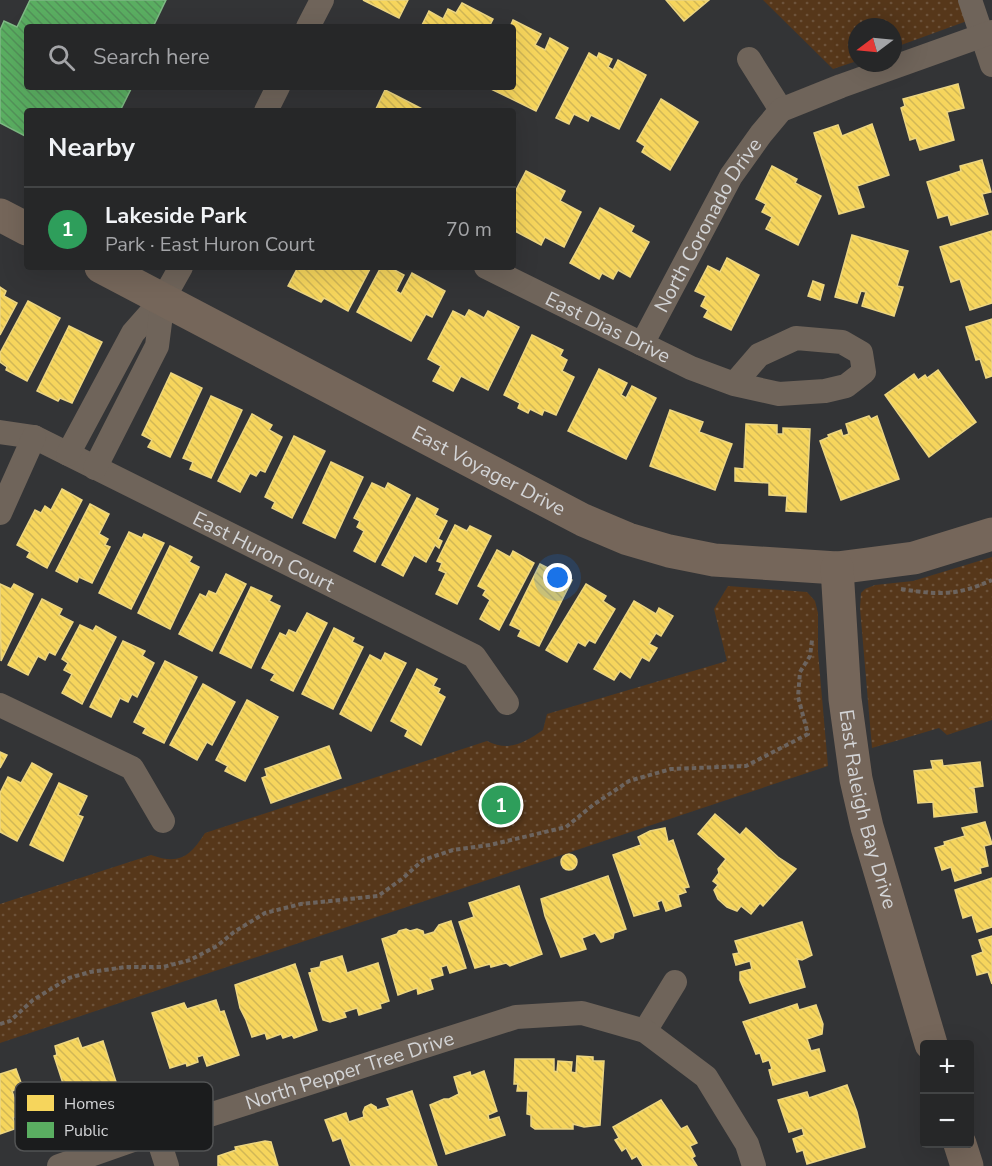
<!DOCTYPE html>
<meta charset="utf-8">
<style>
:root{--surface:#262728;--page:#323334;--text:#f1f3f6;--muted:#a4a5a8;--line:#424445;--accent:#9b9c9e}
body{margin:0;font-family:"Nunito Sans",sans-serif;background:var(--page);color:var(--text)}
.controls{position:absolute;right:18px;bottom:18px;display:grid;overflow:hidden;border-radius:6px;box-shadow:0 6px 24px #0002}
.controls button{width:54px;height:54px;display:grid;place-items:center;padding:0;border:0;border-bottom:2px solid var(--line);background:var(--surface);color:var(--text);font:30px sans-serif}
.compass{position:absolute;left:848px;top:18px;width:54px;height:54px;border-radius:50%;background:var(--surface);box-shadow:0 6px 24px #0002;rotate:254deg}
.you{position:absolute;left:558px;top:578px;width:21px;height:21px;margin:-15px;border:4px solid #fff;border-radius:50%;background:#1a73e8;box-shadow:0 0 0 9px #1a73e833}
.badge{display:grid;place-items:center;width:39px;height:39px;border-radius:50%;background:var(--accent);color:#fff;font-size:20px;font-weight:700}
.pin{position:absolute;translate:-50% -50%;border:3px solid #fff;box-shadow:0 2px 6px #0006}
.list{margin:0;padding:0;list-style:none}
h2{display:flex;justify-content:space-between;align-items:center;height:78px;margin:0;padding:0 24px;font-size:26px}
h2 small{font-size:20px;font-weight:400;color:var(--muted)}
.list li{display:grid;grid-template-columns:39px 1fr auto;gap:18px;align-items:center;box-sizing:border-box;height:84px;padding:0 24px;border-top:2px solid var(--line)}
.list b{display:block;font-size:22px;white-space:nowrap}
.list p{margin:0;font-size:20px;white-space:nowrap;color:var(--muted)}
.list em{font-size:20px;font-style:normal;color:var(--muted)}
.icon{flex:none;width:33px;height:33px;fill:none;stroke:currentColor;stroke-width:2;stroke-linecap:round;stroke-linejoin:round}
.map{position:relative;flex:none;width:992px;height:1166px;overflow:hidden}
.search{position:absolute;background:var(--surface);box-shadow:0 6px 24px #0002;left:24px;top:24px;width:492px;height:66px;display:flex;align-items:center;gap:15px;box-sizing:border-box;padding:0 21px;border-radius:6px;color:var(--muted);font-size:22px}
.panel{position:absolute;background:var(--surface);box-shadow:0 6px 24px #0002;left:24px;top:108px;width:492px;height:162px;border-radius:6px}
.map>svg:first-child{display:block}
</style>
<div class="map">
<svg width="992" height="1166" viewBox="0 0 992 1166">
<defs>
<pattern id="green-dots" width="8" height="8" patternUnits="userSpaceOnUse" patternTransform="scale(1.5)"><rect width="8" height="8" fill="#56371a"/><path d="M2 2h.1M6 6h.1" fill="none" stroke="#6d533b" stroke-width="1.8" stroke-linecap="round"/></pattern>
<pattern id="homes-back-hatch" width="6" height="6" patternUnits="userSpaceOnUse" patternTransform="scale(1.5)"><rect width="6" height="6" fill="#f6d55c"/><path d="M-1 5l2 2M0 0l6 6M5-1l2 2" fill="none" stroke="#d1b756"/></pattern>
<pattern id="public-back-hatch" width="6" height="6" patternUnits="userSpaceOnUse" patternTransform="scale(1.5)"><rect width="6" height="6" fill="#5aae61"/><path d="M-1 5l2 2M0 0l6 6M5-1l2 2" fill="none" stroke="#539259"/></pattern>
</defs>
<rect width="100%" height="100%" fill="#333436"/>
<g fill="url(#green-dots)">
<path d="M763,0H960L967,21L893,48V27H857V61L833,69Z"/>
<path d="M992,557V720L947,735L939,728L872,748L860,608L861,593L865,589L875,585L913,581Z"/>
<path d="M728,586L807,592L815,601L818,613V652L828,766L0,1043V904L151,855C179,865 190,857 205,833L487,741C509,752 524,743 543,730L547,714L727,661L714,609Z"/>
</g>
<g fill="url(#homes-back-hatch)" stroke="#ecd581" stroke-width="1.5">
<path d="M363,0H408L399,18Z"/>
<path d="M666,0H709L684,21Z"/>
<path d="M462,3L493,19L489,27H421L429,11L443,19L448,9L456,13Z"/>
<path d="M513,20L541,34L535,45L545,50L550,38L568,48L536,111L487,87H513V27H510Z"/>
<path d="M589,53L597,58L599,53L612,59L608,67L613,70L618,60L646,75L619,129L591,115L588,121L574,114L569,124L556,118Z"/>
<path d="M958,84L964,108L947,112L954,140L920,150L916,138L910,140L901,108L905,106L903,99Z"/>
<path d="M385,90L395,95L426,111H375Z"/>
<path d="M661,99L698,122L670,170L642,152L645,146L637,141Z"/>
<path d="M872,124L889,175L857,186L864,207L839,214L814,133L838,125L842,136Z"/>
<path d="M982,160L991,192L982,194L988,214L951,225L948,215L938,218L927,182L961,171L960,166Z"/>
<path d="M772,166L797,179L795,183L821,196L798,245L766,229L772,217L762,212L766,204L756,199Z"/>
<path d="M526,171L565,191L560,201L581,212L564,247L545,237L541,245L513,230V196Z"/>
<path d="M600,208L634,226L631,232L649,242L630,277L618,270L613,279L602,273L599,279L570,263Z"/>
<path d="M992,231V303L970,310L960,279L951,282L940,247Z"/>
<path d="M852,235L908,251L897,286L903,287L894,316L862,306L866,292L861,291L857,303L835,297Z"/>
<path d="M727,258L759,275L731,330L704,317L708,310L701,306L706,296L695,291L708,266L720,272Z"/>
<path d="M298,267H371L348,311L324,298L321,302L288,286Z"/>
<path d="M381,267H389L404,275L396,291L401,294L412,273L445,291L432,317L426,314L411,341L357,312Z"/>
<path d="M813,281L824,285L820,300L808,296Z"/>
<path d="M0,287L6,291L4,296L17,303L0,335Z"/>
<path d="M28,301L60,318L27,381L6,370L7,367L0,362V353Z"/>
<path d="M469,310L484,318L488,311L519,327L488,390L461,376L453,391L433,381L441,366L428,359L453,311L465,317Z"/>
<path d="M992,319V376L986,378L980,359L976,360L966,327Z"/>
<path d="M69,326L102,342L72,403L60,398L58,401L37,391Z"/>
<path d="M532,335L563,350L560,356L567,360L562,371L574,377L556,415L544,410L542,415L530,409L528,413L518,408L520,403L504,395Z"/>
<path d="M599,369L627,383L621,395L626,398L632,386L656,398L626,459L568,431Z"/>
<path d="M938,370L976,422L929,457L885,395L914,374L918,380L925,375L927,378Z"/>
<path d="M171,373L202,388L170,457L148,447L152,440L142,435Z"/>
<path d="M211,396L242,410L211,478L190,469L193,462L183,458Z"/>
<path d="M670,410L703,422L699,432L732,444L715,490L650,466Z"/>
<path d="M252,414L272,425L269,430L282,437L265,472L260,470L256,476L250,473L240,492L218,481Z"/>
<path d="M869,416L871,419L877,416L899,479L841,500L820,441L829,437L828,435L841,430L843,436L849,434L846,424Z"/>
<path d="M746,424L777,425V434H783V428L810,429L806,512L786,511L787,496L769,495V483L735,481V468L744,469Z"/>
<path d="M294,436L325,451L292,518L272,508L275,502L265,497Z"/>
<path d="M331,462L363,477L335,538L303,523Z"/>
<path d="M372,483L385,489L388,483L410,495L375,562L354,551L364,531L357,527L360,521L354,518Z"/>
<path d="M62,489L82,500L47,568L27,557L30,552L17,545L35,510L41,513L45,506L51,510Z"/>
<path d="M417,498L438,509L435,515L447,521L438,539L442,541L439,548L435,545L426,562L414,555L403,576L382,565Z"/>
<path d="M90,504L109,514L99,534L108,539L105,545L110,547L92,583L79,577L77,582L56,571Z"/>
<path d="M455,525L467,531L470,526L491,536L457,604L436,594L446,573L439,570L442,563L437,561Z"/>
<path d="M129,532L142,538L144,534L164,543L131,609L99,593Z"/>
<path d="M170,546L192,557L189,562L199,567L170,629L138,613Z"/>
<path d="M497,550L510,557L513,551L534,563L499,630L480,619L490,600L483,595L486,590L478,586Z"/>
<path d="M540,564L572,580L539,646L518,636L521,630L510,625Z"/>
<path d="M226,574L246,584L212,651L179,634L200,594L206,597L209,591L216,594Z"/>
<path d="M0,584L11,589L14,584L33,594L1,661Z"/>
<path d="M586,584L606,596L603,601L615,609L595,643L589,640L585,646L578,642L567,662L546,650Z"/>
<path d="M251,587L272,596L269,601L280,606L251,668L220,653Z"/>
<path d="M42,599L62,609L59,615L73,622L55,655L49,652L45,660L38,656L28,675L8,665Z"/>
<path d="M634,601L656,614L659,608L673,616L661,636L656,633L649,644L657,648L649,661L642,657L630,678L620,671L614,680L594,669Z"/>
<path d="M307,613L327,623L293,691L271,680L275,674L262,668L280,633L286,636L289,630L296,633Z"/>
<path d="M80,625L93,631L96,626L116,637L82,704L62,693L72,674L64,670L68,663L62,659Z"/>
<path d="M334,628L354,638L352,642L363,647L333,709L302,694Z"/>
<path d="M123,641L145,651L142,656L154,663L137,697L132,694L128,702L120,698L111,717L90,707Z"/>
<path d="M385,653L406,663L371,731L340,714L370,655L381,661Z"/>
<path d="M165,661L197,677L164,743L143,733L146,728L134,722Z"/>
<path d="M417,669L437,679L433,686L440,689L438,693L445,697L421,745L405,736L408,730L391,721Z"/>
<path d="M203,684L235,702L212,745L207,742L197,760L170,745Z"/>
<path d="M247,700L278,717L245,781L225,771L228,766L216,760Z"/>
<path d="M329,746L341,778L271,803L262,778L267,776L265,769Z"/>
<path d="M0,752L7,755L0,768Z"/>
<path d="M942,760L943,766L980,762L983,786L969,788L974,789L977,812L934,817L933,802L918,803L914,771L933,769L931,761Z"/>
<path d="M32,763L52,774L17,841L0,832V793L8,777L21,783Z"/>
<path d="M59,783L87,796L78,815L83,817L63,861L30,845Z"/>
<path d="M715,814L740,835L746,828L778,857L796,869L763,906L760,903L751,914L741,906L737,911L727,907L718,899L714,890L718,885L713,881L719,873L718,869L726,859L698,834Z"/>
<path d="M985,822L992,844L984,846L988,866L980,868L981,873L955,881L951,867L942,870L935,848L945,845L944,842L965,836L962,828Z"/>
<path d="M665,828L668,842L673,840L689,887L684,888L686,892L678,895L681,906L666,911L662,900L657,902L659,909L634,916L613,855L641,845L638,837L650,831Z"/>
<circle cx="569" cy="862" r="8"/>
<path d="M608,876L626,929L614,933L613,938L601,942L595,933L582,938L586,949L561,957L545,916L541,899Z"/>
<path d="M992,878V927L977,932L972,915L963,918L955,890Z"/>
<path d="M519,886L542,954L510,966L506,963L491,967L490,964L475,968L459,922L474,917L469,903Z"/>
<path d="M451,921L466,968L450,973L447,965L441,967L443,975L430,979L433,989L418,994L417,988L398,995L382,939L397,934L399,931L406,929L410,931L417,929L423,931L424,935L434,932L439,925Z"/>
<path d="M802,922L812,955L802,960L797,959L805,987L750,1003L740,980V972L752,969L750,961L736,965L733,954L739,953L735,941Z"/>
<path d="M992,936V984L988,972L977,975L972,956L983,952L979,940Z"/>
<path d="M342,956L347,973L378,963L389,1001L380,1004L381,1008L359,1015L357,1008L344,1012L346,1017L330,1022L323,1020L309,973L312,972L311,969L320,967L321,962Z"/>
<path d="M295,964L317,1030L294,1038L292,1035L283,1038L281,1034L267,1039L265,1033L252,1037L246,1020L240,1008L235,985Z"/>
<path d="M216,1000L220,1012L224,1011L239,1055L207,1066L203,1055L197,1057L198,1062L187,1066L186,1063L170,1068L152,1013L184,1003L187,1009Z"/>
<path d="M797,1004L799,1010L816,1005L823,1024L822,1034L807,1039L811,1051L819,1049L825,1071L773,1085L769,1070L772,1069L769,1060L763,1062L760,1053L756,1054L743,1022Z"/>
<path d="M78,1038L82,1048L103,1041L117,1085L103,1090L106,1100L72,1111L54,1056L57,1055L55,1046Z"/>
<path d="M577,1056L593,1057V1061H604L600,1125L584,1127L573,1124V1129H535L531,1126V1115L527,1114L528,1091H517L518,1084H514L515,1059H554V1071L557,1072L558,1061L572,1062L571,1072L576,1073Z"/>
<path d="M16,1069L23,1088L12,1091L20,1115L13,1118L17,1128L0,1134V1074Z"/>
<path d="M484,1071L497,1111L488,1115L489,1120L499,1117L505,1135L446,1154L430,1105L444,1099H449L459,1094L454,1077L470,1072L471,1076Z"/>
<path d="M847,1085L857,1112L865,1147L807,1164L803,1150L797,1152L793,1139L804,1135L802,1128L789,1132L778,1100L807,1092L809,1098Z"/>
<path d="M412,1091L437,1166H351L341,1138L333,1141L325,1120L346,1113L349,1122L364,1117L363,1112L365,1107L371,1104L376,1107L377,1110L390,1106L387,1099Z"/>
<path d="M661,1100L681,1129L687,1126L697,1143L690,1146L695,1156L692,1158L697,1166H643L637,1156L632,1159L626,1148L622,1151L615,1140L619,1138L613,1127Z"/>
<path d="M265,1141L271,1142L278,1166H218V1156L236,1150L235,1147Z"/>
</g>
<path fill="url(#public-back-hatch)" stroke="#7eb984" stroke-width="1.5" d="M30,0H166L153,27H27V87H132L120,111H27V137L0,123V30L4,21L17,27Z"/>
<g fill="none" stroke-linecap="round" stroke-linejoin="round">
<g stroke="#6c645f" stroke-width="4" stroke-dasharray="4.5 3" stroke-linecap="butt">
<path d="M901,589C938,595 957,596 992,580"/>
<path d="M0,1024L10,1021L33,1000L69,978L90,972L126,967H163L190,960L217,946L234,932L265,913L301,904L378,896L402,879L423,860L453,850L490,845L566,827L593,805L629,781L671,769L746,766L808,734L798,697L800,672L810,656L812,640"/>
</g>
<g stroke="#6f645a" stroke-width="24">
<path d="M970,0L992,65"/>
<path d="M308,27L322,0"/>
<path d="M749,59L781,110"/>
<path d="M266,111L278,87"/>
<path id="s1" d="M486,267L691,368L734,384L779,394L825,391L846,386L864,372L861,353L842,342L796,338L759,355L734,384"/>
<path id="s2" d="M642,344L731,176L761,134L781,110L841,86L992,32"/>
<path id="s3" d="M0,432L34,437L474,656L507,703"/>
<path d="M68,454L133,333L163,299L181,267"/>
<path d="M95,468L157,346L163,299"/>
<path d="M0,513L34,437"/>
<path d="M0,705L132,768L163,821"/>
<path d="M645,1031L675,982"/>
<path d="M156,1132L167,1166"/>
<path id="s4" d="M59,1166L156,1132L516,1017L582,1013L645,1031L706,1077L747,1144L754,1166"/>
</g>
<g stroke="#75665a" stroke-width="33">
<path d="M0,215L27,229"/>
<path id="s5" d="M101,267L583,520L628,539L669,551L714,560L837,568L914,558L992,534"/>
<path id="s6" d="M837,568L845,699L856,779L867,827L931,1044"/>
<path d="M960,1144L967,1166"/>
</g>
</g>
<g text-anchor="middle" stroke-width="6" stroke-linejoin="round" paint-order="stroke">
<g font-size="20" fill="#d3d4d6" stroke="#1b1c1d">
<text dy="7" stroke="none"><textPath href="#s2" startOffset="136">North Coronado Drive</textPath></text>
<text dy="7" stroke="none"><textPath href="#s1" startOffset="136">East Dias Drive</textPath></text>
<text dy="7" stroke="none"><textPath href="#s5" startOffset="438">East Voyager Drive</textPath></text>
<text dy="7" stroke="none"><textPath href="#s3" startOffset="291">East Huron Court</textPath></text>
<text dy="7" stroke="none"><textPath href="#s6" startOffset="244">East Raleigh Bay Drive</textPath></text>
<text dy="7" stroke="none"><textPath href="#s4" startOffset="306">North Pepper Tree Drive</textPath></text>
</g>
</g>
<rect x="15" y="1082" width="198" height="69" rx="9" fill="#1b1c1d" stroke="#525354" stroke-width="1.5"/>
<rect x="27" y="1095" width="27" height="16" fill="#f6d55c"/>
<rect x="27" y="1122" width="27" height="16" fill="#5aae61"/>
<g font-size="16" fill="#d3d4d6">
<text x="64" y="1109">Homes</text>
<text x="64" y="1136">Public</text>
</g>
</svg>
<div class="controls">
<button>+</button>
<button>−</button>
</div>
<svg class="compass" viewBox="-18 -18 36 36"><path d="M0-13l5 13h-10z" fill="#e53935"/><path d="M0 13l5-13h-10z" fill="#a4a5a8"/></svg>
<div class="you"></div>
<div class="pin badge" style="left:501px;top:805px;background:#2e9e5b">1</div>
<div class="search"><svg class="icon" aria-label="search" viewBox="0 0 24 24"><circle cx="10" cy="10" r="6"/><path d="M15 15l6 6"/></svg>Search here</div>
<section class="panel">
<h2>Nearby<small></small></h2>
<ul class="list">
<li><span class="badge" style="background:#2e9e5b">1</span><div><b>Lakeside Park</b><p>Park · East Huron Court</p></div><em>70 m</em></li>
</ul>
</section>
</div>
